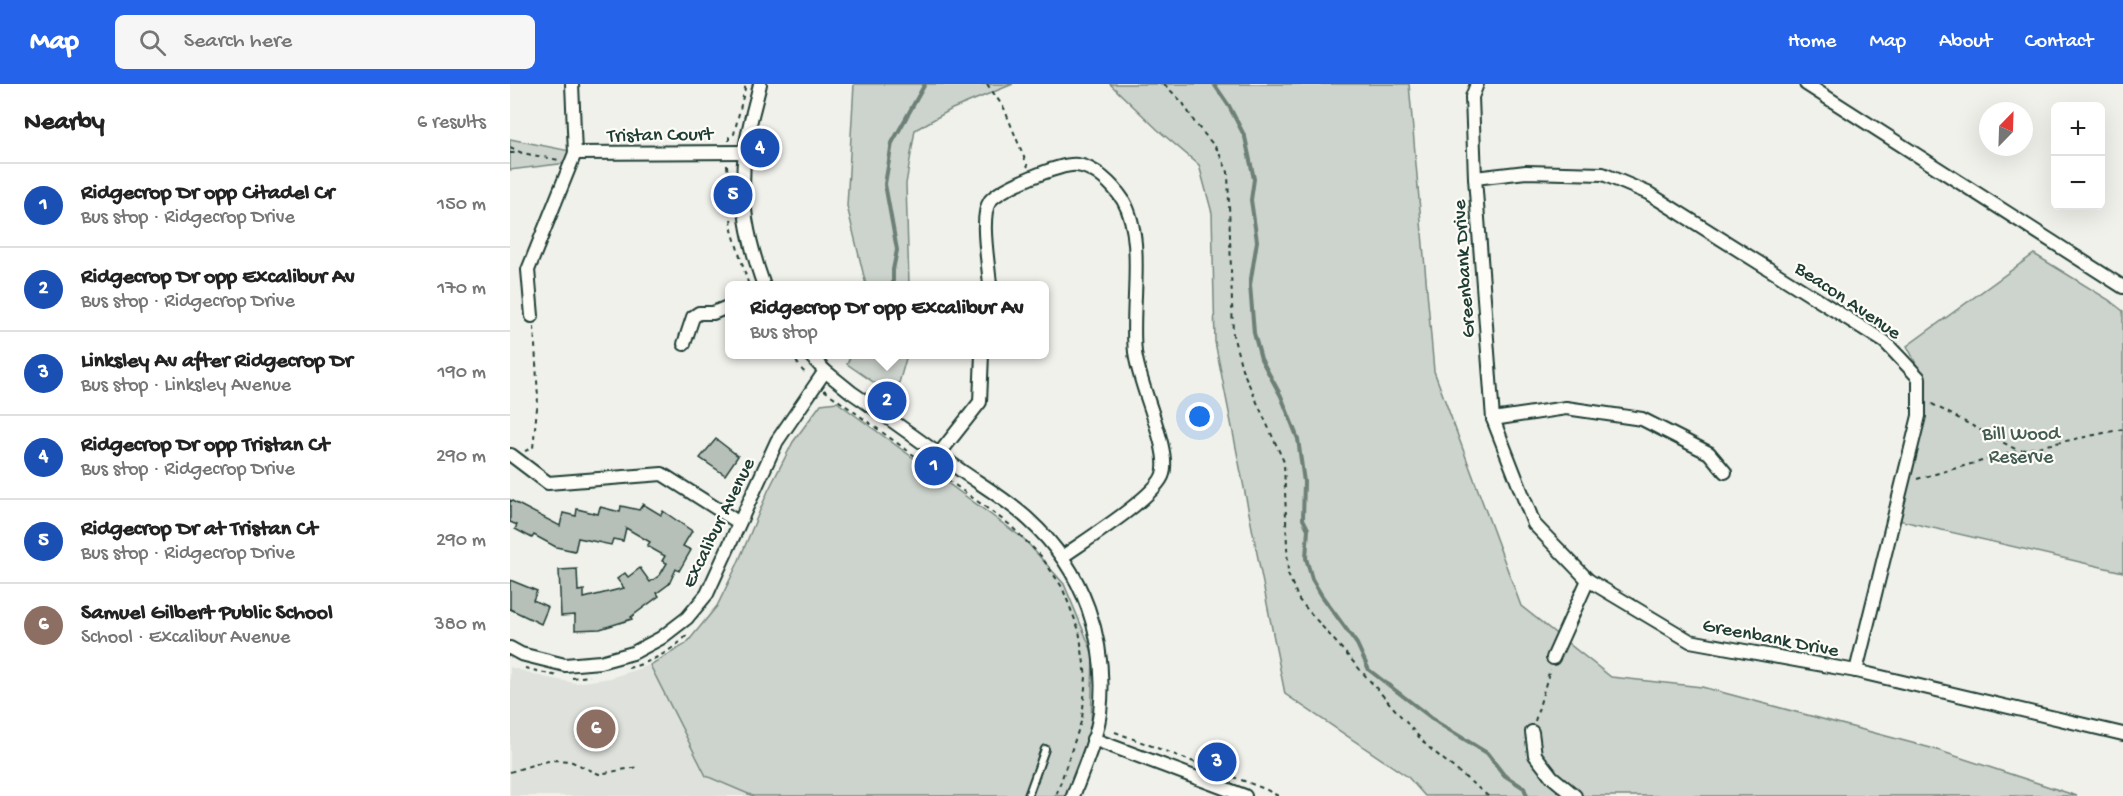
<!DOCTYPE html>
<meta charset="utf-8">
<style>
:root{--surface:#fff;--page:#f6f6f6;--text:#222;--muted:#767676;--line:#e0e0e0;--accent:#2563eb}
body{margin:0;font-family:"Gochi Hand",sans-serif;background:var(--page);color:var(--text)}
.controls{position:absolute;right:18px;top:18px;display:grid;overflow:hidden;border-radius:9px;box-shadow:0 6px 24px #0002}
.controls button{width:54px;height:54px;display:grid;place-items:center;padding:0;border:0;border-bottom:2px solid var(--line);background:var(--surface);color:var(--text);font:30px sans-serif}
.compass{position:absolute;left:1469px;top:18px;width:54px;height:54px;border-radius:50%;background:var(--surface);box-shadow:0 6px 24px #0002;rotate:23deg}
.you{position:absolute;left:690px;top:333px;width:21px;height:21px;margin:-15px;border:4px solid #fff;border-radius:50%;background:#1a73e8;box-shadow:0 0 0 9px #1a73e833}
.badge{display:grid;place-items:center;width:39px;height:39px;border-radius:50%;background:var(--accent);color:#fff;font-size:20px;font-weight:700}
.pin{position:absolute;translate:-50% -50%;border:3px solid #fff;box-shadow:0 2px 6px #0006}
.popup{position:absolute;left:215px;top:197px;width:324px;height:78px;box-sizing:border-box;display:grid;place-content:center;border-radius:9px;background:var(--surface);filter:drop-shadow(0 2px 4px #0005);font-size:20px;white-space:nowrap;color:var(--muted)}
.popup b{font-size:22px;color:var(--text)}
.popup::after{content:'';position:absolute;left:50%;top:100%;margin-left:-12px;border:12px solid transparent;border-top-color:var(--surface)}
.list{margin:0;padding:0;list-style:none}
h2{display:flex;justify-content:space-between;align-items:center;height:78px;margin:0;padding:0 24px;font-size:26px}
h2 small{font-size:20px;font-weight:400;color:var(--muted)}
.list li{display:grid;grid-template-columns:39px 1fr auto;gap:18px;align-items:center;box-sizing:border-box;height:84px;padding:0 24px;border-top:2px solid var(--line)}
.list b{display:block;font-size:22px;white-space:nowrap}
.list p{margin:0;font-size:20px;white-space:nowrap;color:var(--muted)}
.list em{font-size:20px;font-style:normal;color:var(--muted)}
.icon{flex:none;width:33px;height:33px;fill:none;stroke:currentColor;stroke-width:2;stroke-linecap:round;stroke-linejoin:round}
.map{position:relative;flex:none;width:1613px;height:712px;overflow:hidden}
header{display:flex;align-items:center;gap:36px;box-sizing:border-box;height:84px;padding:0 30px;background:var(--accent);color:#fff}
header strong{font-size:28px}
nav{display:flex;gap:33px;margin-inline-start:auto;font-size:21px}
.search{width:420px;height:54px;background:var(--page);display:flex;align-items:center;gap:15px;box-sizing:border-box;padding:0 21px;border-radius:9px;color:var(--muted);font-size:22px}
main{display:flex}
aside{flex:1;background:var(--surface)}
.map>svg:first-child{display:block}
</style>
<header>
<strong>Map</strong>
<div class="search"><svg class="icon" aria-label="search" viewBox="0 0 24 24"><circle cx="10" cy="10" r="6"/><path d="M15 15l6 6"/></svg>Search here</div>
<nav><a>Home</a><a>Map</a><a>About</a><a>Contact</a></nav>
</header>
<main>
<aside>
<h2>Nearby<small>6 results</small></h2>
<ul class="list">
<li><span class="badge" style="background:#1a4fb4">1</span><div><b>Ridgecrop Dr opp Citadel Cr</b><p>Bus stop · Ridgecrop Drive</p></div><em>150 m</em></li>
<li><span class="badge" style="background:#1a4fb4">2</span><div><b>Ridgecrop Dr opp Excalibur Av</b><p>Bus stop · Ridgecrop Drive</p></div><em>170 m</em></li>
<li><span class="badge" style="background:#1a4fb4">3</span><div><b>Linksley Av after Ridgecrop Dr</b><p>Bus stop · Linksley Avenue</p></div><em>190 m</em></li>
<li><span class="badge" style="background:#1a4fb4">4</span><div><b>Ridgecrop Dr opp Tristan Ct</b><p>Bus stop · Ridgecrop Drive</p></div><em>290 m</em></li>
<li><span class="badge" style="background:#1a4fb4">5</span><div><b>Ridgecrop Dr at Tristan Ct</b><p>Bus stop · Ridgecrop Drive</p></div><em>290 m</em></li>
<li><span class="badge" style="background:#8d6e63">6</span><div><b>Samuel Gilbert Public School</b><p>School · Excalibur Avenue</p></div><em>380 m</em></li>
</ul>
</aside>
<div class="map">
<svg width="1613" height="712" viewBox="0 0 1613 712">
<rect width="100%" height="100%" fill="#f0f1eb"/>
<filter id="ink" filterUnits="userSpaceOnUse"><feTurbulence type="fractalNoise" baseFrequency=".0167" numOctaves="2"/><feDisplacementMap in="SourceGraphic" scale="12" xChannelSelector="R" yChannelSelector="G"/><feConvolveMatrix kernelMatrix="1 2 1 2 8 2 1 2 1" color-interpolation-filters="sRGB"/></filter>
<g filter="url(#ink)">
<path fill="#dfe2dc" d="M140,581L196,692L243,712H0V583L33,593L66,599L100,594Z"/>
<g fill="#cdd3cd" stroke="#768880" stroke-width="1.5">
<path d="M344,0H503L442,25L405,46L396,100L399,201H356L337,122Z"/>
<path d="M600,0H899L924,287L1011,522L1101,593L1192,603L1421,664L1567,712H915L898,693L775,610L705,258L702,129L689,81L648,46Z"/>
<path d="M0,55L60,67L57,79L0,86Z"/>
<path d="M1524,170L1599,216L1613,227V488L1388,436L1415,322C1414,297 1409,284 1397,262Z"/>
<path d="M341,271H397L385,313L337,280Z"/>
<path d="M327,318L514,455L554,500L583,570L581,645L555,712H243L196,692L140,581L176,560L207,522L227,481L258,407L283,358L311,320Z"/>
</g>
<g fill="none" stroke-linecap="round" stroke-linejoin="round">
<g stroke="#6c8077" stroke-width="4">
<path d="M704,0L719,22L735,53L744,95L741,116L747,157L740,201L744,249L751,275L771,312L788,355L794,398L793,435L798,445L796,474L802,495L812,512L847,560L859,586L928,639L977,669L994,691L1014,704L1017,712"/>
<path d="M383,202V186L387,166L375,100L382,59L415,0"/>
</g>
</g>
<g fill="#b6bfb8" stroke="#1f3d34" stroke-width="1.5">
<path d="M206,355L228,372L215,391L190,374Z"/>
<path d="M0,416L50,442L53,429L66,432L67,425L88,430L90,423L110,428L111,422L129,426L133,420L151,431L153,427L182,447L173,462L181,466L169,487L166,485L159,500L147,509L149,512L121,533L122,535L90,545L65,546V531L51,532L49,486L67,485L68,507L74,506V514L114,504L107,495L115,489L118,493L130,484L140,498L150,491L157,479L152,477L155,472L137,462L140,458L116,444L113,457L103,455L101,461L68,454L65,467L46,463L24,451L22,454L5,445L7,441L0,438Z"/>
<path d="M0,496L27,507L23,516L38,523L31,540L0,525Z"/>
</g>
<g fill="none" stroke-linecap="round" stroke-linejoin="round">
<g stroke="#1f3d34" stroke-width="10">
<path id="lane" d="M518,712L535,665"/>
</g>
<g stroke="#1f3d34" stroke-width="16">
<g id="street">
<path d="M250,0C245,22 237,46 235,68C229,116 238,157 254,202"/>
<path d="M967,0L962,13L965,94L983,335L1024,440L1078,496L1180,557L1346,587L1613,650"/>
<path d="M1296,0L1613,203"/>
<path d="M65,69L235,68"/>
<path d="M965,94L1016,88L1093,90L1138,109L1375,258L1409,294V332L1346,587"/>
<path d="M480,202C479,181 469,133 480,117C490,104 551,79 567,81C585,83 603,101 613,116C636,155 620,223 625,268C628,300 661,365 653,390C647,412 573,458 552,473"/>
<path d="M22,232L18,186L65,69L62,0"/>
<path d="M174,260L183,233L189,229H203L220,222"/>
<path d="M299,270L315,287L341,308C379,334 416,361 453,388C475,403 500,418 519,436C574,486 598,557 590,629C586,657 573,686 563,712"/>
<path d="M983,335L1056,324L1132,335L1199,369L1215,388"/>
<path d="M429,370L470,318L472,270"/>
<path d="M1,371L38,399L152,390L228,438"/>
<path d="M0,564L11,570L55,581L90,578L123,569L151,554L177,534L197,510L267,357L315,287"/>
<path d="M1043,574L1078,496"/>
<path d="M1022,648L1025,671L1042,693L1065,712"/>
<path d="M583,655L735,712"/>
</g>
</g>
<g stroke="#1f3d34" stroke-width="2" stroke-dasharray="4.5 4.5" stroke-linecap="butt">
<path d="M477,0L494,24L518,83"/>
<path d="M654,0L673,19L685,39L707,65L718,88L723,251L732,285L774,378L778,490L789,516L917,662L978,712"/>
<path d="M219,57V53L224,50L236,0"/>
<path d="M0,63L12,69L49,76"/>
<path d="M0,69H9"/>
<path d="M217,81L222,146L239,202"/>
<path d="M281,270L293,287L298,289"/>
<path d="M314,306L500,441L531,472L552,503L569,546L576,593L572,635L546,712"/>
<path d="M1422,320L1507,366"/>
<path d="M15,367L23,364L28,314L24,243"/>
<path d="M1407,395L1508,367L1613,345"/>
<path d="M15,584L47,592"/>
<path d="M118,584C140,579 164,566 179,549"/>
<path d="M62,594L80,592"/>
<path d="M1025,637L1040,585"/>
<path d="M605,648L755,705L768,712"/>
<path d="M0,688L32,678L46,676L60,677L89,690L128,683"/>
</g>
<use href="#lane" stroke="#fdfcf7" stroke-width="6"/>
<use href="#street" stroke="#fdfcf7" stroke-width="12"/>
</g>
</g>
<g text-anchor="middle" stroke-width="4.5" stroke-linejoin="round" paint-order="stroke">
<g font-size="20" fill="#1f3d34" stroke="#fdfcf7">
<text transform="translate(150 49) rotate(-1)" y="7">Tristan Court</text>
<text transform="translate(952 185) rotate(-94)" y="7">Greenbank Drive</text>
<text transform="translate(1339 215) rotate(34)" y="7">Beacon Avenue</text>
<text transform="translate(207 438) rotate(-64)" y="7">Excalibur Avenue</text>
<text transform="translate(1261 552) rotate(11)" y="7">Greenbank Drive</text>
</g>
<g font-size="20" fill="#425b53" stroke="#fdfcf7">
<text x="1511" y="355">Bill Wood<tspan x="1511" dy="23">Reserve</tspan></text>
</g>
</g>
</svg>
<div class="controls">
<button>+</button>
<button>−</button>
</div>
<svg class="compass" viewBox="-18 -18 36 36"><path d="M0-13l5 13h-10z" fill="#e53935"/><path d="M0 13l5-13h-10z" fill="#767676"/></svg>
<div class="you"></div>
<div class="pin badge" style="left:424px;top:382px;background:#1a4fb4">1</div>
<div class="pin badge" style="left:377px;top:317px;background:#1a4fb4">2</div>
<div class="popup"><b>Ridgecrop Dr opp Excalibur Av</b>Bus stop</div>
<div class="pin badge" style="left:707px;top:678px;background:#1a4fb4">3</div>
<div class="pin badge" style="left:250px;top:64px;background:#1a4fb4">4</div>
<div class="pin badge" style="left:223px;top:111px;background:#1a4fb4">5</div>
<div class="pin badge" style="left:86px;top:645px;background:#8d6e63">6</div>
</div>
</main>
